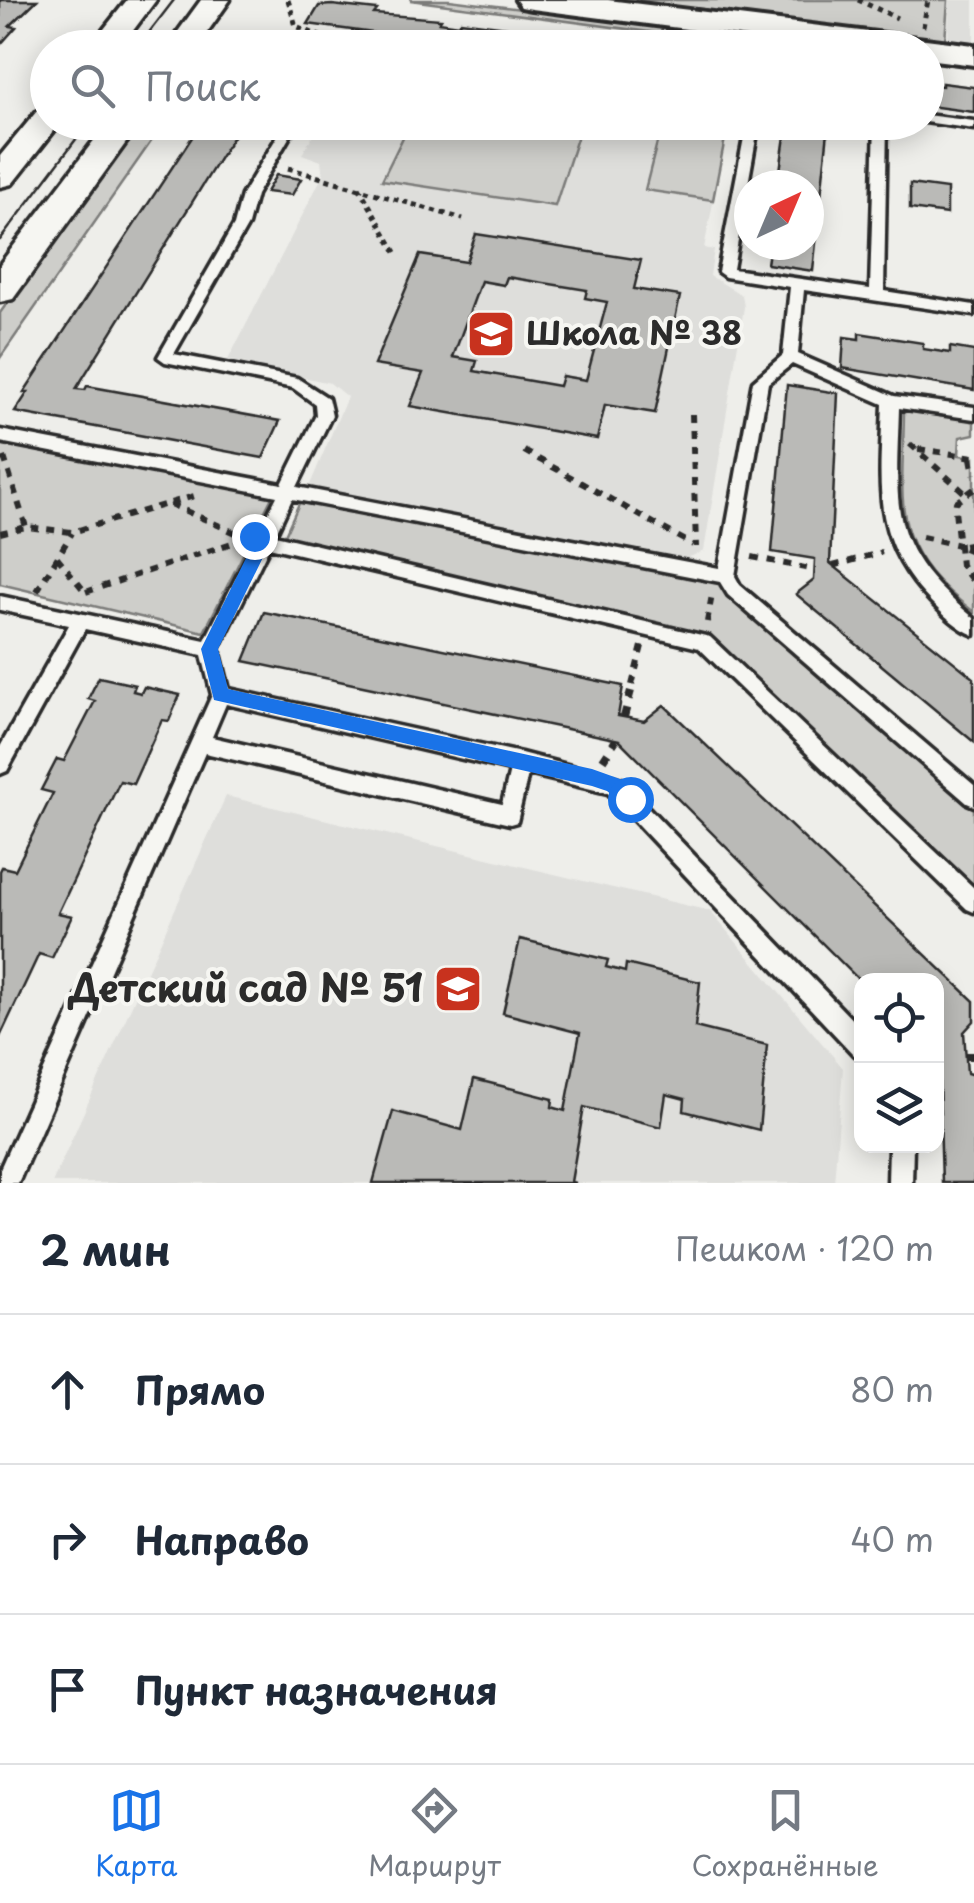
<!DOCTYPE html>
<html lang="ru">
<meta charset="utf-8">
<style>
:root{--surface:#fff;--page:#f6f6f7;--text:#1f2937;--muted:#747a83;--line:#e0e1e3;--accent:#1a73e8}
body{margin:0;font-family:"Playpen Sans",sans-serif;background:var(--page);color:var(--text)}
.controls{position:absolute;right:30px;bottom:30px;display:grid;overflow:hidden;border-radius:20px;box-shadow:0 5px 25px #0003}
.controls button{width:90px;height:90px;display:grid;place-items:center;padding:0;border:0;border-bottom:2px solid var(--line);background:var(--surface);color:var(--text);font:50px sans-serif}
.compass{position:absolute;left:734px;top:170px;width:90px;height:90px;border-radius:50%;background:var(--surface);box-shadow:0 5px 25px #0003;rotate:44deg}
.stop{position:absolute;width:30px;height:30px;margin:-22px;border:8px solid #1a73e8;border-radius:50%;background:#fff}
.stop.end{background:#1a73e8;border-color:#fff;box-shadow:0 2px 10px #0008}
.list{margin:0;padding:0;list-style:none}
h2{display:flex;justify-content:space-between;align-items:center;height:130px;margin:0;padding:0 40px;font-size:42px}
h2 small{font-size:32px;font-weight:400;color:var(--muted)}
.list li{display:grid;grid-template-columns:65px 1fr auto;gap:30px;align-items:center;box-sizing:border-box;height:150px;padding:0 40px;border-top:2px solid var(--line)}
.list b{display:block;font-size:38px;white-space:nowrap}
.list em{font-size:32px;font-style:normal;color:var(--muted)}
.icon{flex:none;width:55px;height:55px;fill:none;stroke:currentColor;stroke-width:2;stroke-linecap:round;stroke-linejoin:round}
.map{position:relative;flex:none;width:974px;height:1183px;overflow:hidden}
.search{position:absolute;background:var(--surface);box-shadow:0 5px 25px #0003;left:30px;right:30px;top:30px;height:110px;display:flex;align-items:center;gap:25px;box-sizing:border-box;padding:0 35px;border-radius:55px;color:var(--muted);font-size:38px}
.sheet{height:580px;background:var(--surface)}
nav{display:flex;justify-content:space-around;align-items:center;box-sizing:border-box;height:140px;border-top:2px solid var(--line);background:var(--surface);font-size:28px;color:var(--muted)}
nav a{display:grid;justify-items:center;gap:5px}
nav .on{color:var(--accent)}
.map>svg:first-child{display:block}
</style>
<div class="map">
<svg width="974" height="1183" viewBox="0 0 974 1183">
<rect width="100%" height="100%" fill="#eeeeea"/>
<filter id="ink" filterUnits="userSpaceOnUse"><feTurbulence type="fractalNoise" baseFrequency=".01" numOctaves="2"/><feDisplacementMap in="SourceGraphic" scale="20" xChannelSelector="R" yChannelSelector="G"/><feConvolveMatrix kernelMatrix="1 2 1 2 8 2 1 2 1" color-interpolation-filters="sRGB"/></filter>
<g filter="url(#ink)">
<g fill="#dededb">
<path d="M949,0H974V42L948,38Z"/>
<path d="M320,123H729L704,248L714,250L710,276L742,295L744,307L704,551L687,558L309,487L347,397L330,383L228,360L323,175L321,161L302,154Z"/>
<path d="M226,796L710,911L843,1068L834,1183H52Z"/>
</g>
<g fill="#cececa" stroke="#7c7c7a" stroke-width="2.5">
<path d="M410,0H449L828,47H762Z"/>
<path d="M613,0H948L945,41L921,38Z"/>
<path d="M559,122L581,126L555,206L382,180L410,123Z"/>
<path d="M147,123H164L0,358V313L101,173Z"/>
<path d="M662,123H728L713,200L645,190Z"/>
<path d="M904,410L974,421V434L960,437L959,455L974,457V612C887,546 903,508 904,410Z"/>
<path d="M0,444L273,495L204,632L0,584Z"/>
<path d="M301,499L720,583L974,807V888L716,642L697,633L284,537Z"/>
</g>
<g fill="#babab7" stroke="#2b2b2b" stroke-width="2.5" fill-rule="evenodd">
<path d="M0,0H37L10,26L16,27L0,45Z"/>
<path d="M332,5L377,10L374,14L441,19L439,22L459,25L461,21L507,27L506,31L525,33L527,30L574,36L572,39L594,42L595,39L643,45L482,48L308,24L319,6Z"/>
<path d="M260,34L295,39L289,48H251Z"/>
<path d="M942,83L974,87V112L929,106L930,85L942,86Z"/>
<path d="M202,122H242L76,389L85,390L87,386L280,421L263,458L15,412L28,392H24Z"/>
<path d="M787,122H829L813,271L767,264L770,245H809V185H778Z"/>
<path d="M276,175L301,179L292,195L266,192Z"/>
<path d="M910,184L947,189V214L910,209Z"/>
<path d="M476,234L641,260L634,289L680,296L655,413L605,405L597,439L410,406L423,373L374,365L420,255L466,262ZM507,277L587,290L585,298L607,302L586,380L562,376L559,386L474,371L477,361L453,357L481,281L504,285Z"/>
<path d="M859,333L923,343V349L950,353V347L974,351V390L842,368L844,337L859,339Z"/>
<path d="M787,385L838,393L830,563L974,678V742L796,594L814,580L815,559L772,552Z"/>
<path d="M264,612L623,686L618,716L644,721L664,705L974,1001V1021L964,1032L967,1073L974,1075V1183H942L936,981L862,983L619,740L244,661Z"/>
<path d="M99,677L135,685L133,691L141,693L144,687L180,695L169,721L162,720L133,784L120,781L58,913L72,916L52,958L39,954L0,1037V871L2,867L15,870L53,793L41,790L57,759L64,761L95,701L88,699Z"/>
<path d="M520,939L608,960L606,967L625,972L626,964L700,982L695,1027L767,1045L759,1130L684,1111L685,1099L666,1094L661,1127L584,1107L571,1182L576,1183H373L393,1111L462,1130L474,1079L553,1099L552,1107L565,1111L580,1033L503,1013Z"/>
</g>
<g fill="none" stroke-linecap="round" stroke-linejoin="round">
<g stroke="#2b2b2b" stroke-width="7">
<g id="service">
<path d="M341,39L382,48H332Z"/>
<path d="M926,115L974,121V129L925,122Z"/>
<path d="M286,122H298L256,195L248,225L174,354L297,378L328,398L332,415L297,487L719,568L753,381L783,355L790,287L725,277L718,272L747,122H759L733,269L870,289L875,122H887L884,291L974,305V315L804,290L798,354L894,396L974,407V419L899,408C896,512 887,547 974,618V635C958,629 943,614 931,602C870,539 880,485 883,404L792,364L768,383L735,576L740,585L974,785V806L967,803L728,595L720,582L292,499L275,535L710,637L974,888V912L967,909L699,648L269,547L219,649L229,689L521,753L621,779L862,1030V1058L854,1055L608,793L528,774L517,822L510,824L205,753L18,1183H0V1169L212,695L202,655L85,629L7,771L0,774V747L69,625L0,610V596L205,640L277,496L0,442V430L282,484L316,415L315,404L293,388L165,362L158,357L234,225L242,195ZM226,704L510,770L502,804L212,737Z"/>
<path d="M889,1146H913L912,1183H888Z"/>
</g>
</g>
<g stroke="#2b2b2b" stroke-width="7">
<g id="tertiary">
<path d="M127,0H156L120,48H89Z"/>
<path d="M201,0H230L196,48H166Z"/>
<path d="M48,109V122H61L12,184L0,187V156L37,111Z"/>
<path d="M108,122H141L13,299L0,302V264Z"/>
</g>
</g>
<g stroke="#2b2b2b" stroke-width="8">
<path id="secondary" d="M516,0H608L974,45V65L926,59V48H832L532,9L521,7Z"/>
</g>
<g stroke="#2b2b2b" stroke-width="5" stroke-dasharray="5 5" stroke-linecap="butt">
<path d="M288,0L296,26L322,37"/>
<path d="M858,0L897,18"/>
<path d="M923,27L928,0"/>
<path d="M288,168L463,219"/>
<path d="M359,187L397,254"/>
</g>
<g stroke="#2b2b2b" stroke-width="6" stroke-dasharray="8 8" stroke-linecap="butt">
<path d="M692,414L696,547"/>
<path d="M910,444L965,493"/>
<path d="M918,449L974,457"/>
<path d="M524,451L693,545"/>
<path d="M4,457L26,527"/>
<path d="M971,458L974,474"/>
<path d="M974,489L956,502L955,510L961,565L974,583"/>
<path d="M170,504L245,537"/>
<path d="M0,533L26,527L72,532L194,496"/>
<path d="M922,537L964,546"/>
<path d="M964,545L974,543"/>
<path d="M964,548L974,552"/>
<path d="M57,557L86,593"/>
<path d="M752,557L815,570"/>
<path d="M833,566L882,552"/>
<path d="M37,591L72,533"/>
<path d="M86,592L241,540"/>
<path d="M707,622L712,595"/>
<path d="M632,685L642,646"/>
</g>
<g stroke="#2b2b2b" stroke-width="8" stroke-dasharray="9 9" stroke-linecap="butt">
<path d="M624,717L633,683"/>
<path d="M603,760L616,740"/>
<path d="M965,1056H974"/>
</g>
<use href="#service" fill="#f6f6f2" fill-rule="evenodd"/>
<use href="#tertiary" fill="#f6f6f2" fill-rule="evenodd"/>
<use href="#secondary" fill="#f6f6f2" fill-rule="evenodd"/>
<g stroke="#2b2b2b" stroke-width="2.5">
<path d="M137,48L174,0"/>
<path d="M0,240L89,122"/>
</g>
</g>
</g>
<path fill="#1a73e8" d="M254,529L272,539L218,649L228,689L592,769L620,779L637,793V805H624L607,791L592,786L214,700L201,649L254,542L246,536Z"/>
<defs>
<g id="school-square" transform="scale(2.5)"><rect x="-9" y="-9" width="18" height="18" rx="4" fill="#c8321e" stroke="#f6f6f2"/><path d="M0-5L7-2L0 1L-7-2ZM-4 1L0 2.5L4 1V4Q0 6-4 4Z" fill="#fff"/></g>
</defs>
<g fill-rule="evenodd">
<use href="#school-square" x="491" y="334"/>
<use href="#school-square" x="458" y="989"/>
</g>
<g text-anchor="middle" stroke-width="8" stroke-linejoin="round" paint-order="stroke">
<g font-size="32" font-weight="bold" fill="#2b2b2b" stroke="#f6f6f2" text-anchor="start">
<text x="526" y="345">Школа № 38</text>
</g>
<g font-size="38" font-weight="bold" fill="#2b2b2b" stroke="#f6f6f2" text-anchor="end">
<text x="423" y="1002">Детский сад № 51</text>
</g>
</g>
</svg>
<div class="controls">
<button><svg class="icon" aria-label="locate" viewBox="0 0 24 24"><circle cx="12" cy="12" r="6"/><path d="M12 2v4M12 18v4M2 12h4M18 12h4"/></svg></button>
<button><svg class="icon" aria-label="layers" viewBox="0 0 24 24"><path d="M12 4l9 5-9 5-9-5zM3 14l9 5 9-5"/></svg></button>
</div>
<svg class="compass" viewBox="-18 -18 36 36"><path d="M0-13l5 13h-10z" fill="#e53935"/><path d="M0 13l5-13h-10z" fill="#747a83"/></svg>
<div class="stop" style="left:630px;top:799px"></div>
<div class="stop end" style="left:254px;top:536px"></div>
<div class="search"><svg class="icon" aria-label="search" viewBox="0 0 24 24"><circle cx="10" cy="10" r="6"/><path d="M15 15l6 6"/></svg>Поиск</div>
</div>
<section class="sheet">
<h2>2 мин<small>Пешком · 120 m</small></h2>
<ul class="list">
<li><svg class="icon" aria-label="ahead" viewBox="0 0 24 24"><path d="M12 20V5M6 11l6-6 6 6"/></svg><div><b>Прямо</b></div><em>80 m</em></li>
<li><svg class="icon" aria-label="right" viewBox="0 0 24 24"><path d="M7 20v-9h11M14 6l5 5-5 5"/></svg><div><b>Направо</b></div><em>40 m</em></li>
<li><svg class="icon" aria-label="arrive" viewBox="0 0 24 24"><path d="M6 21V4h12l-3 4 3 4H6"/></svg><div><b>Пункт назначения</b></div></li>
</ul>
</section>
<nav>
<a class="on"><svg class="icon" aria-label="map" viewBox="0 0 24 24"><path d="M3 6l6-2 6 2 6-2v14l-6 2-6-2-6 2zM9 4v14M15 6v14"/></svg>Карта</a>
<a><svg class="icon" aria-label="directions" viewBox="0 0 24 24"><path d="M12 3l9 9-9 9-9-9zM9 14v-3h6M13 9l2 2-2 2"/></svg>Маршрут</a>
<a><svg class="icon" aria-label="saved" viewBox="0 0 24 24"><path d="M7 4h10v16l-5-4-5 4z"/></svg>Сохранённые</a>
</nav>
